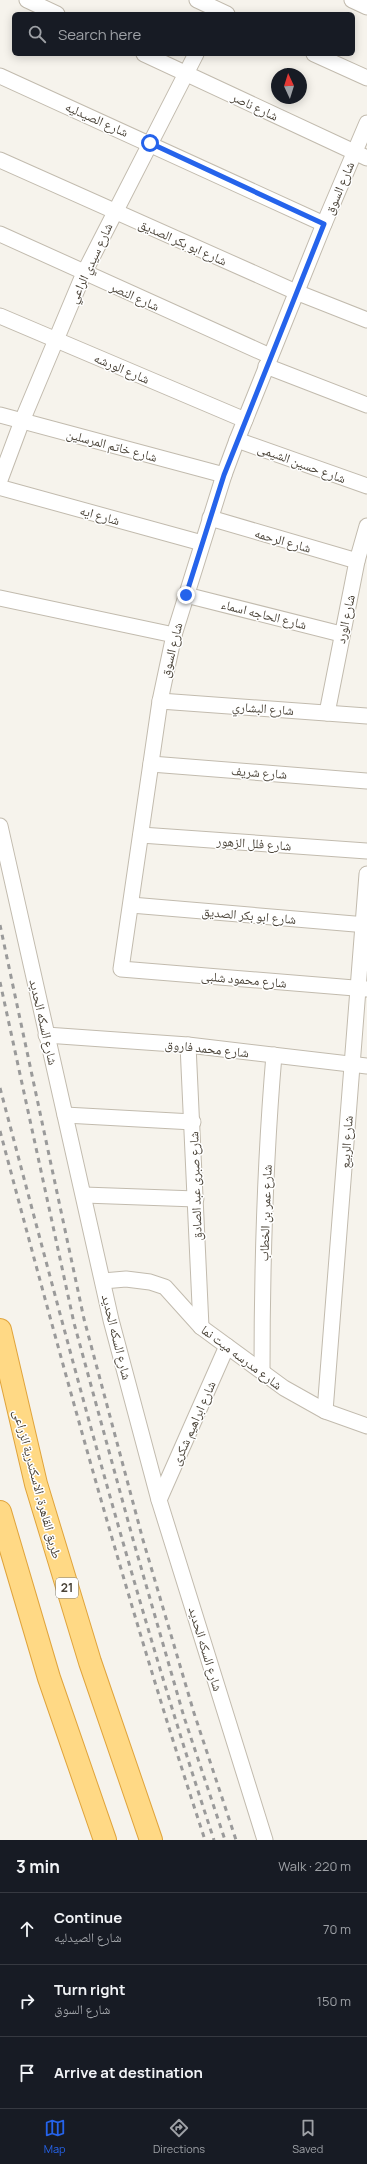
<!DOCTYPE html>
<meta charset="utf-8">
<style>
:root{--surface:#171b24;--page:#242831;--text:#f1f3f6;--muted:#9ea1a6;--line:#363941;--accent:#2563eb}
body{margin:0;font-family:Manrope,"Noto Naskh Arabic",sans-serif;background:var(--page);color:var(--text)}
.compass{position:absolute;left:271px;top:68px;width:36px;height:36px;border-radius:50%;background:var(--surface);box-shadow:0 2px 10px #0003;rotate:356deg}
.stop{position:absolute;width:12px;height:12px;margin:-9px;border:3px solid #2563eb;border-radius:50%;background:#fff}
.stop.end{background:#2563eb;border-color:#fff;box-shadow:0 1px 4px #0008}
.list{margin:0;padding:0;list-style:none}
h2{display:flex;justify-content:space-between;align-items:center;height:52px;margin:0;padding:0 16px;font-size:17px}
h2 small{font-size:13px;font-weight:400;color:var(--muted)}
.list li{display:grid;grid-template-columns:26px 1fr auto;gap:12px;align-items:center;box-sizing:border-box;height:72px;padding:0 16px;border-top:1px solid var(--line)}
.list b{display:block;font-size:15px;white-space:nowrap}
.list p{margin:0;font-size:13px;white-space:nowrap;color:var(--muted)}
.list em{font-size:13px;font-style:normal;color:var(--muted)}
.icon{flex:none;width:22px;height:22px;fill:none;stroke:currentColor;stroke-width:2;stroke-linecap:round;stroke-linejoin:round}
.map{position:relative;flex:none;width:367px;height:1840px;overflow:hidden}
.search{position:absolute;background:var(--surface);box-shadow:0 2px 10px #0003;left:12px;right:12px;top:12px;height:44px;display:flex;align-items:center;gap:10px;box-sizing:border-box;padding:0 14px;border-radius:6px;color:var(--muted);font-size:15px}
.sheet{height:268px;background:var(--surface)}
nav{display:flex;justify-content:space-around;align-items:center;box-sizing:border-box;height:56px;border-top:1px solid var(--line);background:var(--surface);font-size:11px;color:var(--muted)}
nav a{display:grid;justify-items:center;gap:2px}
nav .on{color:var(--accent)}
.map>svg:first-child{display:block}
</style>
<div class="map">
<svg width="367" height="1840" viewBox="0 0 367 1840">
<rect width="100%" height="100%" fill="#f6f3ec"/>
<g fill="none" stroke-linecap="round" stroke-linejoin="round">
<g stroke="#c2bbae" stroke-width="17">
<g id="minor">
<path d="M27,0L57,14"/>
<path d="M197,0L227,14"/>
<path d="M352,0L367,7"/>
<path d="M144,54L367,158"/>
<path d="M314,54L367,78"/>
<path d="M0,76L324,224"/>
<path d="M367,123L324,224L237,440L224,475L174,635L160,701L121,969L367,989"/>
<path d="M0,160L296,292L367,320"/>
<path d="M0,234L270,356"/>
<path d="M0,316L245,420"/>
<path d="M266,366L367,405"/>
<path d="M0,415L224,475"/>
<path d="M237,440L367,486"/>
<path d="M0,480L22,421L84,273L196,54"/>
<path d="M0,484L2,488L202,543"/>
<path d="M210,518L357,561"/>
<path d="M186,595L341,634"/>
<path d="M0,598L174,635"/>
<path d="M160,701L367,716"/>
<path d="M327,713L357,561L367,526"/>
<path d="M151,764L367,781"/>
<path d="M0,826L111,1320L159,1500L265,1840"/>
<path d="M141,835L367,851"/>
<path d="M131,905L367,925"/>
<path d="M46,1035L188,1045L367,1066"/>
<path d="M188,1045L201,1327"/>
<path d="M65,1115L193,1122"/>
<path d="M84,1195L196,1199"/>
<path d="M103,1281L126,1279L150,1282L165,1287L201,1327L284,1388L325,1411L367,1426"/>
<path d="M262,1371C262,1266 265,1160 274,1055"/>
<path d="M325,1411L367,874"/>
<path d="M159,1500L227,1346"/>
</g>
</g>
<g stroke="#e0a43c" stroke-width="24">
<g id="trunk">
<path d="M0,1330L36,1484L90,1662L151,1840"/>
<path d="M0,1512L49,1678L105,1840"/>
</g>
</g>
<use href="#minor" stroke="#fff" stroke-width="15"/>
<use href="#trunk" stroke="#ffd985" stroke-width="22"/>
<g stroke="#9a9a9a" stroke-width="3" stroke-dasharray="5 5" stroke-linecap="butt">
<path d="M0,925L84,1319L143,1540L194,1713L236,1840"/>
<path d="M0,982L74,1323L134,1543L184,1717L225,1840"/>
<path d="M0,1088C67,1340 132,1592 214,1840"/>
<path d="M0,1131C63,1368 128,1606 205,1840"/>
</g>
</g>
<g fill="none" stroke-linecap="round" stroke-linejoin="round">
<path stroke="#2563eb" stroke-width="5" d="M150,143L324,224L224,475L186,595"/>
</g>
<g text-anchor="middle" stroke-width="3" stroke-linejoin="round" paint-order="stroke">
<rect fill="#fff" stroke="#817c74" stroke-width="1" x="56" y="1578" width="22" height="20" rx="3"/>
<g font-size="12" font-weight="bold" fill="#4b4439">
<text x="67" y="1592">21</text>
</g>
<g font-size="13" fill="#4b4439" stroke="#fff">
<text transform="translate(255 106) rotate(25)" y="5">شارع ناصر</text>
<text transform="translate(97 119) rotate(24)" y="5">شارع الصيدليه</text>
<text transform="translate(339 188) rotate(-67)" y="5">شارع السوق</text>
<text transform="translate(183 242) rotate(24)" y="5">شارع ابو بكر الصديق</text>
<text transform="translate(90 263) rotate(-65)" y="5">شارع سيدي الراعي</text>
<text transform="translate(135 296) rotate(24)" y="5">شارع النصر</text>
<text transform="translate(122 368) rotate(23)" y="5">شارع الورشه</text>
<text transform="translate(112 445) rotate(15)" y="5">شارع خاتم المرسلين</text>
<text transform="translate(302 463) rotate(20)" y="5">شارع حسين الشيمى</text>
<text transform="translate(100 515) rotate(16)" y="5">شارع ايه</text>
<text transform="translate(283 540) rotate(16)" y="5">شارع الرحمه</text>
<text transform="translate(264 614) rotate(14)" y="5">شارع الحاجه اسماء</text>
<text transform="translate(345 619) rotate(-78)" y="5">شارع الورد</text>
<text transform="translate(171 650) rotate(-76)" y="5">شارع السوق</text>
<text transform="translate(263 708) rotate(4)" y="5">شارع البشاري</text>
<text transform="translate(259 772) rotate(4)" y="5">شارع شريف</text>
<text transform="translate(254 843) rotate(4)" y="5">شارع فلل الزهور</text>
<text transform="translate(249 915) rotate(5)" y="5">شارع ابو بكر الصديق</text>
<text transform="translate(244 979) rotate(5)" y="5">شارع محمود شلبى</text>
<text transform="translate(44 1022) rotate(77)" y="5">شارع السكه الحديد</text>
<text transform="translate(207 1048) rotate(6)" y="5">شارع محمد فاروق</text>
<text transform="translate(346 1142) rotate(-86)" y="5">شارع الربيع</text>
<text transform="translate(195 1186) rotate(-92)" y="5">شارع صبرى عبد الصادق</text>
<text transform="translate(265 1213) rotate(-88)" y="5">شارع عمر بن الخطاب</text>
<text transform="translate(117 1337) rotate(76)" y="5">شارع السكه الحديد</text>
<text transform="translate(242 1357) rotate(37)" y="5">شارع مدرسه ميت نما</text>
<text transform="translate(193 1423) rotate(-66)" y="5">شارع ابراهيم شكرى</text>
<text transform="translate(38 1484) rotate(75)" y="5">طريق القاهرة, الاسكندرية الزراعى</text>
<text transform="translate(206 1649) rotate(73)" y="5">شارع السكه الحديد</text>
</g>
</g>
</svg>
<svg class="compass" viewBox="-18 -18 36 36"><path d="M0-13l5 13h-10z" fill="#e53935"/><path d="M0 13l5-13h-10z" fill="#9ea1a6"/></svg>
<div class="stop" style="left:150px;top:143px"></div>
<div class="stop end" style="left:186px;top:595px"></div>
<div class="search"><svg class="icon" aria-label="search" viewBox="0 0 24 24"><circle cx="10" cy="10" r="6"/><path d="M15 15l6 6"/></svg>Search here</div>
</div>
<section class="sheet">
<h2>3 min<small>Walk · 220 m</small></h2>
<ul class="list">
<li><svg class="icon" aria-label="ahead" viewBox="0 0 24 24"><path d="M12 20V5M6 11l6-6 6 6"/></svg><div><b>Continue</b><p>شارع الصيدليه</p></div><em>70 m</em></li>
<li><svg class="icon" aria-label="right" viewBox="0 0 24 24"><path d="M7 20v-9h11M14 6l5 5-5 5"/></svg><div><b>Turn right</b><p>شارع السوق</p></div><em>150 m</em></li>
<li><svg class="icon" aria-label="arrive" viewBox="0 0 24 24"><path d="M6 21V4h12l-3 4 3 4H6"/></svg><div><b>Arrive at destination</b></div></li>
</ul>
</section>
<nav>
<a class="on"><svg class="icon" aria-label="map" viewBox="0 0 24 24"><path d="M3 6l6-2 6 2 6-2v14l-6 2-6-2-6 2zM9 4v14M15 6v14"/></svg>Map</a>
<a><svg class="icon" aria-label="directions" viewBox="0 0 24 24"><path d="M12 3l9 9-9 9-9-9zM9 14v-3h6M13 9l2 2-2 2"/></svg>Directions</a>
<a><svg class="icon" aria-label="saved" viewBox="0 0 24 24"><path d="M7 4h10v16l-5-4-5 4z"/></svg>Saved</a>
</nav>
